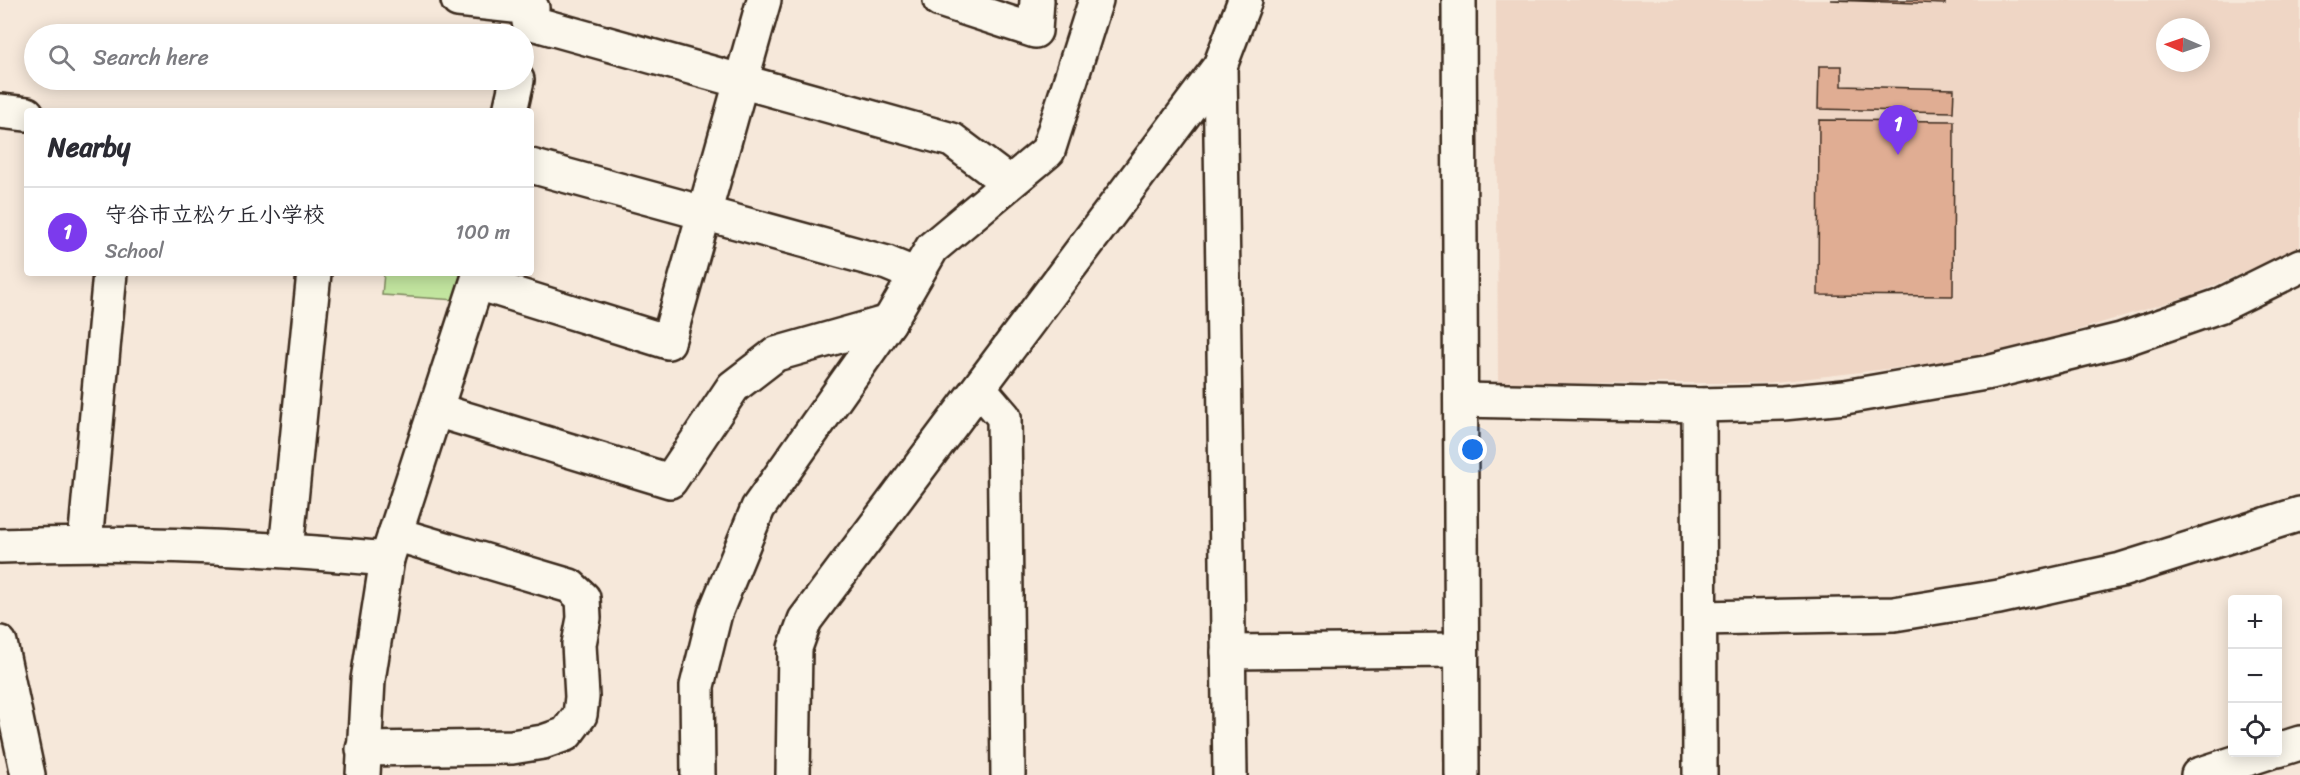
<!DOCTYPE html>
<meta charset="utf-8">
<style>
:root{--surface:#fff;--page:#f2f2f3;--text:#2b2b33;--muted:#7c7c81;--line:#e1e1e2;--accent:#7c3aed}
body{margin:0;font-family:Sriracha,"Klee One",sans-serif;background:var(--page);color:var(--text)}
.controls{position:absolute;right:18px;bottom:18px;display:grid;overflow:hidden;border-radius:6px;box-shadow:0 3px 15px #0003}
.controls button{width:54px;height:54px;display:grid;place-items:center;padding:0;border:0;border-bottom:2px solid var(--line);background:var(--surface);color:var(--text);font:30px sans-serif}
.compass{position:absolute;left:2156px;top:18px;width:54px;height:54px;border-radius:50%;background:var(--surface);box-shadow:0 3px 15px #0003;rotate:272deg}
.you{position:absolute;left:1473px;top:450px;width:21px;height:21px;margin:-15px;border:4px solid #fff;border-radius:50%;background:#1a73e8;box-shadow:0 0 0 9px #1a73e833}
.badge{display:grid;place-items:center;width:39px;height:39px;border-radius:50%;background:var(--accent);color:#fff;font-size:20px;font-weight:700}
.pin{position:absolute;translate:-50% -50px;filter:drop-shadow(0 2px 3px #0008)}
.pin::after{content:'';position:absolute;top:32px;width:21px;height:18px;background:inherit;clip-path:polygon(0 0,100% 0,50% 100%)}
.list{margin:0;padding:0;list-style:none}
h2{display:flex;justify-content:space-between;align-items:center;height:78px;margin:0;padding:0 24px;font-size:26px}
h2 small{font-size:20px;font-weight:400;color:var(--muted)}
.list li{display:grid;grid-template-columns:39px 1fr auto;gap:18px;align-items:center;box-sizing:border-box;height:90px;padding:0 24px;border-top:2px solid var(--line)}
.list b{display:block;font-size:22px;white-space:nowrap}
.list p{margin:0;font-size:20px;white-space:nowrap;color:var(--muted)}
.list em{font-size:20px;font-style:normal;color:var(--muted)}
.icon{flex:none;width:33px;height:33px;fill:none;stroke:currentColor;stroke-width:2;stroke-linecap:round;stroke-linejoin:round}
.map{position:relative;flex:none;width:2300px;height:775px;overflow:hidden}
.search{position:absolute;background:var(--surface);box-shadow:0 3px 15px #0003;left:24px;top:24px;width:510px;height:66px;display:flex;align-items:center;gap:15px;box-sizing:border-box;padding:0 21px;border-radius:33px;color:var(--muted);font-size:22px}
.panel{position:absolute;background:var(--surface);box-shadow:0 3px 15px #0003;left:24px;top:108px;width:510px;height:168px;border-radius:6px}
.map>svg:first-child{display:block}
</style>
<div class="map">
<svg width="2300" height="775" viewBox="0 0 2300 775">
<rect width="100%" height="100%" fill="#f6e8da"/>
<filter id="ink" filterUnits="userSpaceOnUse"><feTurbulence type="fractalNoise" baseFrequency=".0167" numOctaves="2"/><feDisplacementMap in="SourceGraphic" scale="12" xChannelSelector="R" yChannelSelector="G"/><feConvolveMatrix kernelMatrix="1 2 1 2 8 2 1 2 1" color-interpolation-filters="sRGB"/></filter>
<g filter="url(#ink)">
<path fill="#efd6c5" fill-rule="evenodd" d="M1496,0H2300V247L2195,294L1990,357L1766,383H1498ZM2165,27H2201V63H2165Z"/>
<path fill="#c2e59f" stroke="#7e885e" stroke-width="1.5" d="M384,273H461L457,300L382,295Z"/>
<g fill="#e0ad93" stroke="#3b2a1e" stroke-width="1.5">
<path d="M1830,0H1945V4Z"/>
<path d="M1819,66H1842V86L1954,89L1953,112L1818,109Z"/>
<path d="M1819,120L1954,121L1953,296L1818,295Z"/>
</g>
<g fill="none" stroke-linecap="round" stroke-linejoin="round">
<g stroke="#3b2a1e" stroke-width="38">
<g id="minor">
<path d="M458,0L532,8"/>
<path d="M940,0L1035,31L1037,0"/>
<path d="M1459,0L1462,775"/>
<path d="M529,22L952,140L1009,183"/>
<path d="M1220,66L1230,775"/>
<path d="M0,111L27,114"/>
<path d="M510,111L517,80"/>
<path d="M531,166L887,263L916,275"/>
<path d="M478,283L668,342L764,0"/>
<path d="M980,389L1004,417L1008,775"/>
<path d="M1461,400L1699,405L1783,403L1845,397L1991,372L2121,340L2219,306L2300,266"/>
<path d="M1699,405L1700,775"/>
<path d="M436,410L670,481L733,387L776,354L889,322"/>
<path d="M85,543L110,273"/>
<path d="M0,546C129,541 258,547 387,559"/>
<path d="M286,550L314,273"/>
<path d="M1700,618L1894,614L1999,597L2121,570L2300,514"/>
<path d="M1228,652L1460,650"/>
<path d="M363,749L512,747L543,742L566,734L580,715L582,697L579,644L584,618L583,598L570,586L395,534"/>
<path d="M2278,750L2300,743"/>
<path d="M363,775L368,680L387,559L480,273"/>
<path d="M698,775L697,686L715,613L758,508L889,322L932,248L1048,151L1096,0"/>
<path d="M793,775L795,648L805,620L1220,66L1245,0"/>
<path d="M2198,775L2269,752"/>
</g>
</g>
<g stroke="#3b2a1e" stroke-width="38">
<path id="major" d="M0,643L28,775"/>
</g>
<use href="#minor" stroke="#fbf7ec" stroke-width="33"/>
<use href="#major" stroke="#fbf7ec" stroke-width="33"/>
</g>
</g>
</svg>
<div class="controls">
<button>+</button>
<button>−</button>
<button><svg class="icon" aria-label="locate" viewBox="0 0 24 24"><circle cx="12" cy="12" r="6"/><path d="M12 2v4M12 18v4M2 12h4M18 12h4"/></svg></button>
</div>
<svg class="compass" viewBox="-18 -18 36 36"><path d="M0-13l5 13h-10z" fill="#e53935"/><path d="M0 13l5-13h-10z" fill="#7c7c81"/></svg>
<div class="you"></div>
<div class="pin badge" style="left:1898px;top:155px">1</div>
<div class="search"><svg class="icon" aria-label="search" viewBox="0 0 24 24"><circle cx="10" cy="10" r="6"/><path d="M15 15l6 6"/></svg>Search here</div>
<section class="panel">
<h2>Nearby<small></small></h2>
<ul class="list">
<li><span class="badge">1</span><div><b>守谷市立松ケ丘小学校</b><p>School</p></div><em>100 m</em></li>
</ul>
</section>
</div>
